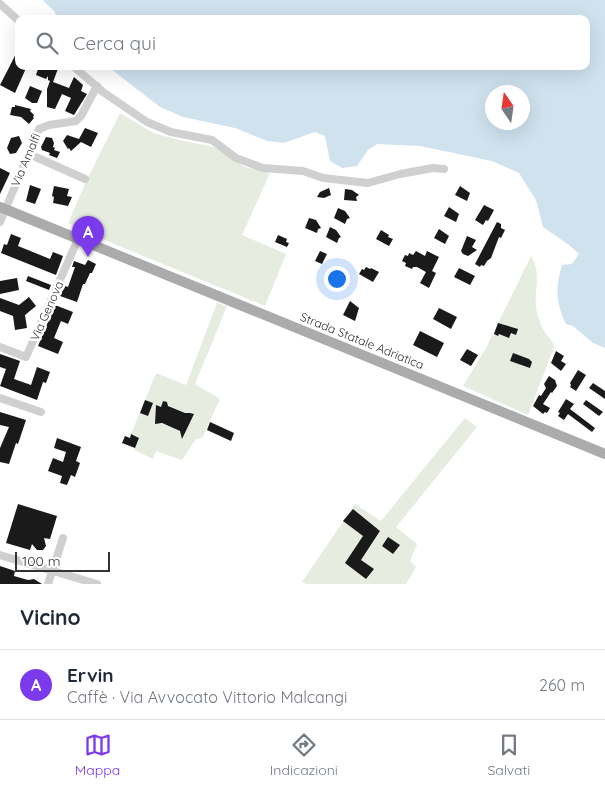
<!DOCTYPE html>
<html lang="it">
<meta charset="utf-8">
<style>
:root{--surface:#fff;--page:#f6f6f7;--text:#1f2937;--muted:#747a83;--line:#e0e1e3;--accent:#7c3aed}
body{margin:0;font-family:Quicksand,sans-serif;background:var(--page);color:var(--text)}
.compass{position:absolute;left:485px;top:85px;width:45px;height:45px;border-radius:50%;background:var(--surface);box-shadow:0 5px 20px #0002;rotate:347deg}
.scale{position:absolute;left:15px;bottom:12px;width:95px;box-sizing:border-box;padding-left:5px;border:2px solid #333;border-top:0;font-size:14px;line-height:18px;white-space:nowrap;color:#333;-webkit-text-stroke:4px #fff;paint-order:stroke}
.you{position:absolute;left:336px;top:278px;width:18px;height:18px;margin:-12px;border:4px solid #fff;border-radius:50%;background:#1a73e8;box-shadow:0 0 0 8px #1a73e833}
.badge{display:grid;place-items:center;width:32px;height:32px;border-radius:50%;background:var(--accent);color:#fff;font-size:16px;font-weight:700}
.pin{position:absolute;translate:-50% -41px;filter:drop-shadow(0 1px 2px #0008)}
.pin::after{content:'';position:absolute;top:26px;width:18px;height:15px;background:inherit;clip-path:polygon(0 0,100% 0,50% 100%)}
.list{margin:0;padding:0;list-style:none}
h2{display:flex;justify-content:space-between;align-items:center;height:65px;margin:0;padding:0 20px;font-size:21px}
h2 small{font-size:16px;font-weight:400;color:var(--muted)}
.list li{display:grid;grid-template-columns:32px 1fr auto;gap:15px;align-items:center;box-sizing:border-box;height:70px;padding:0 20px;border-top:1px solid var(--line)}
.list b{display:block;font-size:19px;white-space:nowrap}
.list p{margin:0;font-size:16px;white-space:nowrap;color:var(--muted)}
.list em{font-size:16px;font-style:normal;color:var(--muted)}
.icon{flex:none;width:28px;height:28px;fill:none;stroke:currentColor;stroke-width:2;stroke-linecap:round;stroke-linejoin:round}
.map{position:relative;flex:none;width:605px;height:584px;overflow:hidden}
.search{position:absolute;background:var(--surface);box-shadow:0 5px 20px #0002;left:15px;right:15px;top:15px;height:55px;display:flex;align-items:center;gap:12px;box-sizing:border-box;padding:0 18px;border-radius:10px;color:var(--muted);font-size:19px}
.sheet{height:135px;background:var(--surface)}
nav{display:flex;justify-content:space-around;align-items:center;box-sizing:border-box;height:70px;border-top:1px solid var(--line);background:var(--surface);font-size:14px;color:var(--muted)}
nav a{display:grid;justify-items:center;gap:2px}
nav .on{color:var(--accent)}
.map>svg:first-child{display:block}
</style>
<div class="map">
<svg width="605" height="584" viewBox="0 0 605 584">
<rect width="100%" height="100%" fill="#fff"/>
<g fill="#e6ecdf" fill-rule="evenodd">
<path d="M120,113L153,133L179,140L214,147L245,167L270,173L242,235L286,254L265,306L107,241L68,223L86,182Z"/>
<path d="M531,256C542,274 534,289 536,307C537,316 541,326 546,334C550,339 553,341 554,347L528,415L463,386L486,348Z"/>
<path d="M217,303L227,306L195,384L220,399L202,438L196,439L182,460L156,451L153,459L134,450L135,441H138L139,438L131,434L156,373L186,385ZM163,401L167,402L169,406L185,413H190L193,415L183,435C176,428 164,424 155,423Z"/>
<path d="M465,418L477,427L396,527L417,544L410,561L416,567L406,584H307L302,582L355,504L381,521ZM353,509L380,532L355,569L363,536L343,521ZM388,537L400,545L393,554L382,546Z"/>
</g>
<path fill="#cfe2ee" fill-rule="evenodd" d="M43,0H605V348L593,343L573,326L566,324C556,303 555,288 562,265L572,264L579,254L569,245L543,227L536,200L519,173L492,161L420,146L377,144L368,150L357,166L342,168L330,161L325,136L315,132L284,143L267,141L235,128L183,117L160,107L107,66H586V19H58L54,11ZM522,92V122H492V92Z"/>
<g fill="#1a1a1a">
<path d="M19,48V66H27L15,93L0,85Z"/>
<path d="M39,66H59L53,82L69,88L74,77L83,85L81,91L87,94L74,115L65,111L71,98L62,94L55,109L47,107V89L50,81L48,80V76L46,79L36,75Z"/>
<path d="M30,86L42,91L37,103H32L25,98Z"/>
<path d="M15,105L31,109L30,111L34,115L33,117L34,118L29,124L21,117L10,115L12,107H15Z"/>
<path d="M85,128L98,133L91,147L81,142L71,151L69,148L68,149L63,141L67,135L79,139Z"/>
<path d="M19,136L22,143L16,153L10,154L7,148L11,138Z"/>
<path d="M46,137L52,138L54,143L53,147L55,148L54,150L60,152L57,158L49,155L50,153L42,150L41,147Z"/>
<path d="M0,168L10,173L0,194Z"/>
<path d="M30,185L41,189L35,204L26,201Z"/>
<path d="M54,186L69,189L67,196L72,197L68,206L53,203L54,197L52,196Z"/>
<path d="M460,186L470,193L467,201L455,195Z"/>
<path d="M329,188L331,195L324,198L317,197L320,192Z"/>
<path d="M345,189L352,190L359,195L356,197L357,201L344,200Z"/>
<path d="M484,205L494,210L488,221L486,220L483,225L475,220Z"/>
<path d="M449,207L459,214L456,222L444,216Z"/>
<path d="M338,208L345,211L350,218L347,219L345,224L334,218Z"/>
<path d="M309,218L316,220L321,228L318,229L317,233L305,228Z"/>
<path d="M497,222L501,224V228L505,230L501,238L499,237L491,258L487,261L484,266L481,265L480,267L475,264Z"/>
<path d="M330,227L336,230L341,237L339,238L337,243L326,237Z"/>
<path d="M439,229L449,236L445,244L434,238Z"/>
<path d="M381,230L389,235L388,237L393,239L389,246L376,239Z"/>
<path d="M11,234L21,238L18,246L50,259L53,252L63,256L56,275L1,253L4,244L7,245Z"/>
<path d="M278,235L287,239L286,242L289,243L287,247L275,242Z"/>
<path d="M467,236L476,240L472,247L477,250L468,256L463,254L461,251Z"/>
<path d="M320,251L327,254L322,264L315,261Z"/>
<path d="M416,251L425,256L427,251L439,257L432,271L436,273L429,288L420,283L426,272L417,267H413L412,269L405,266L406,263L402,261L405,255L408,256L409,253L413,255Z"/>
<path d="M88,260L96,264L92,273H90L85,284H83L77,302L60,296L65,286L68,287L75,267H72L74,261L85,265Z"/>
<path d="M366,267L370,269L371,268L379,272L373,282L359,274L362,269L364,270Z"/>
<path d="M459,268L475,276L470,285L454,277Z"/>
<path d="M28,276L51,285L49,290L26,281Z"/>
<path d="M17,278L19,290L0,294V281Z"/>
<path d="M29,297L36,306L25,315L27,328L15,330L13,316L0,311V298L19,305Z"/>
<path d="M350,301L359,308L355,321L343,315Z"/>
<path d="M55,305L73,312L68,324L61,321L54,338L63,342L58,354L38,346Z"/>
<path d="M439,308L457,317L451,329L433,319Z"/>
<path d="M498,323L518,329L516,335L511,333L509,338L499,334L498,336L494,334Z"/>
<path d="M420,331L444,343L437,357L413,345Z"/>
<path d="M467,349L478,355L471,366L460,360Z"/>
<path d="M556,351L564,356L561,361L566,364L561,371L551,363Z"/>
<path d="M513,353L529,359L532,362L530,368L510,361Z"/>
<path d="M0,354L20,361L14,379L31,385L37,367L50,372L46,383L43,382L37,400L0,386L6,369L0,367Z"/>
<path d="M578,370L586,375L576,391L570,387L571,385L570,383Z"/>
<path d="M549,376L555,380L557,386L552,393L551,392L543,404L550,408L547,413L545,412L543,414L533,406L539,395L541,396L546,388L544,384Z"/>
<path d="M593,383L605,391V399L589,388Z"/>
<path d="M566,399L574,404L570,409L595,428L592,432L568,414L564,420L558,416L560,413L558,412Z"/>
<path d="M145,400L153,403L148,416L140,413Z"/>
<path d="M586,400L603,412L599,416L583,404Z"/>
<path d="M163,401L167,402L168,406L185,413H190L194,414L182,439L180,431L162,423L155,424L156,405L161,407Z"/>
<path d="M0,412L26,420L18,444L16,443L9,464L0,462V448L9,427L0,425Z"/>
<path d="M210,422L234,433L231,441L207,430Z"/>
<path d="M131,434L139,438L135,448L122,443L125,436L130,438Z"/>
<path d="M57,438L81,447L76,461L80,463L75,477L71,475L67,485L60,483L62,476L48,471L53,458L63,462L66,452L54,448Z"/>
<path d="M18,504L57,516L50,539L44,538L46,546L43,550H37L32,544L30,550L6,543Z"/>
<path d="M353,509L380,531L361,560L374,569L366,579L345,563L363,536L343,521Z"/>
<path d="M388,537L400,545L393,554L382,546Z"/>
<path d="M0,566L15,571L14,576L28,580L34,579L42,584H0Z"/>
</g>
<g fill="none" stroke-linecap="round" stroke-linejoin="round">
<g stroke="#d0d0d0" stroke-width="8">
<path d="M0,4L19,21"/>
<path d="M73,66L103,92L147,122L171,132L212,140L236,158L263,168L303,171L323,178L368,183L400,174L433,168L444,169"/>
<path d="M29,154L85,179"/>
<path d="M0,222L39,129L49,125L76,121L81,116L97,86"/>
<path d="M0,347L26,357L78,239"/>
<path d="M0,398L41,412"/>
<path d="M0,555L97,584"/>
<path d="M48,584L63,538"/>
</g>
<path stroke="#ababab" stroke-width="10" d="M0,207L605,454"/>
</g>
<g text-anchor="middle" stroke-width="5" stroke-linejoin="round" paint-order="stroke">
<g font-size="12" fill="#333" stroke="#fff">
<text transform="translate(26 160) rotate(-67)" y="4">Via Amalfi</text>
<text transform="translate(47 311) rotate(-66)" y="4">Via Genova</text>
<text transform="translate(362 341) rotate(22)" y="4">Strada Statale Adriatica</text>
</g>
</g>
</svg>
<svg class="compass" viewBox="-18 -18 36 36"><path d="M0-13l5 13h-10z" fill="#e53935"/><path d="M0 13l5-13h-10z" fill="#747a83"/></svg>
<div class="scale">100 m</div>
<div class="you"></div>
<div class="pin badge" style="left:88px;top:257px">A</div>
<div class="search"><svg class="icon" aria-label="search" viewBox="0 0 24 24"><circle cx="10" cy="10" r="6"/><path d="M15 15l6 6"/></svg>Cerca qui</div>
</div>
<section class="sheet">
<h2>Vicino<small></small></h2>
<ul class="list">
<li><span class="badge">A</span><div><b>Ervin</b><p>Caffè · Via Avvocato Vittorio Malcangi</p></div><em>260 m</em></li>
</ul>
</section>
<nav>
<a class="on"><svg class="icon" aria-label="map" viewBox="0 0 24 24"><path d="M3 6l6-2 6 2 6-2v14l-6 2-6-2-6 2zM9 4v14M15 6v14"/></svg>Mappa</a>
<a><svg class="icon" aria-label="directions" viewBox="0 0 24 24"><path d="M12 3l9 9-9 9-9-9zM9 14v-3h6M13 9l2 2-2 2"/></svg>Indicazioni</a>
<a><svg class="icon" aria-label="saved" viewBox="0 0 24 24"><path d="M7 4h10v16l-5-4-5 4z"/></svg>Salvati</a>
</nav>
